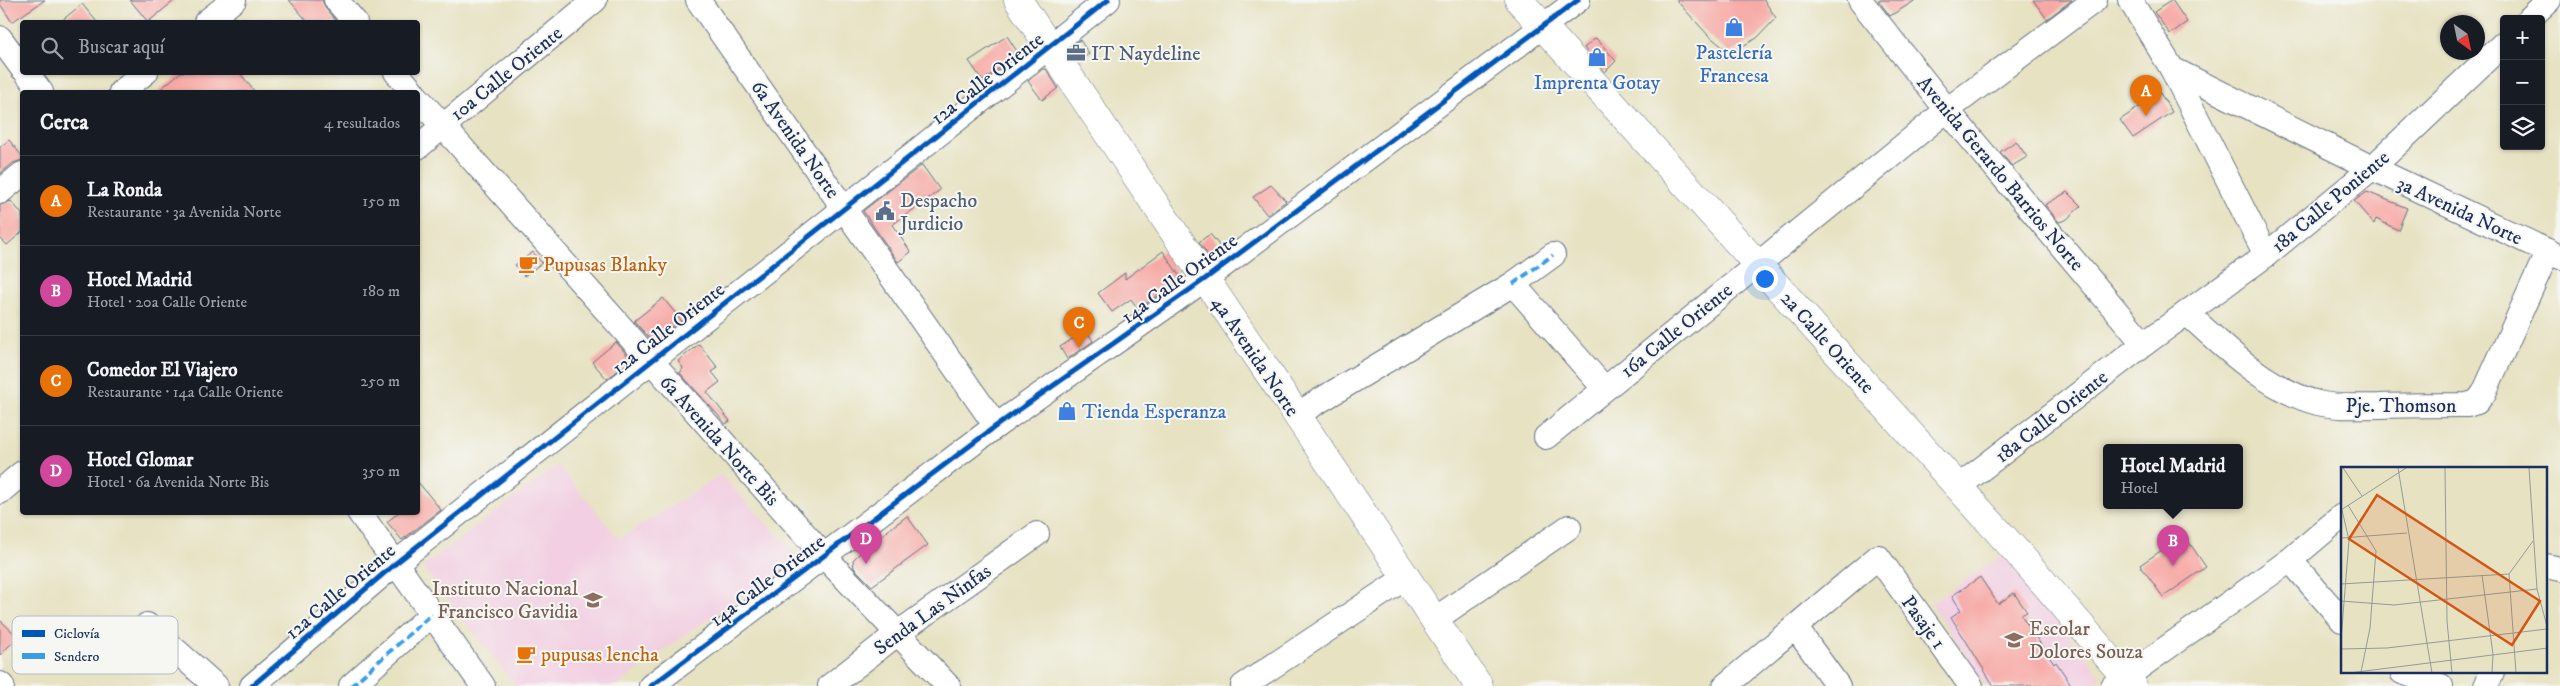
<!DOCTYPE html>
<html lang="es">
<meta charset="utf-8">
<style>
:root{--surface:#171b24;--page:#20242c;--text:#f1f3f6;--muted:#9ea1a6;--line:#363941;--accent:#c8321e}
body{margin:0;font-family:"IM FELL DW Pica",serif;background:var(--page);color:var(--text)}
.controls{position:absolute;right:15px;top:15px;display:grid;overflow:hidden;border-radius:5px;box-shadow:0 1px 4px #0004}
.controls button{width:45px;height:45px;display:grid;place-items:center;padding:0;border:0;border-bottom:1px solid var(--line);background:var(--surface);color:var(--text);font:25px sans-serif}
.compass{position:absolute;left:2440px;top:15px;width:45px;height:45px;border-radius:50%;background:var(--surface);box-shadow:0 1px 4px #0004;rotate:147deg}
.you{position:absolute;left:1764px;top:278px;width:18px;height:18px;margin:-12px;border:4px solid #fff;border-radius:50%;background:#1a73e8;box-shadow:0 0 0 8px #1a73e833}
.badge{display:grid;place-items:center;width:32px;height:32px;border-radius:50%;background:var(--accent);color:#fff;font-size:16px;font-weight:700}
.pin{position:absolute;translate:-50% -41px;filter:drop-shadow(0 1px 2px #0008)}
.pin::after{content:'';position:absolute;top:26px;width:18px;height:15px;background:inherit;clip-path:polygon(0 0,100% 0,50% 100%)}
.popup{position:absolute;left:2103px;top:444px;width:140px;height:65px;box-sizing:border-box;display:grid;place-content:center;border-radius:5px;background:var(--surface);filter:drop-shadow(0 1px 4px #0005);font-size:16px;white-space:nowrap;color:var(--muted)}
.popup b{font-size:19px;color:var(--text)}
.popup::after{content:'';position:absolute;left:50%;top:100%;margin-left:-10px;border:10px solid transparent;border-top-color:var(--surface)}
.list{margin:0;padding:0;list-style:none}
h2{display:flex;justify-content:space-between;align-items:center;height:65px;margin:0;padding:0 20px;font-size:21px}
h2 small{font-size:16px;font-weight:400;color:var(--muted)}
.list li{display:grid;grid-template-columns:32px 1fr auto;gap:15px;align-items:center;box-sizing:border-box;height:90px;padding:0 20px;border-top:1px solid var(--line)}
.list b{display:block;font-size:19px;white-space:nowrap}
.list p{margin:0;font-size:16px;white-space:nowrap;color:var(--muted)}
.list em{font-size:16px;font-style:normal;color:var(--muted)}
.icon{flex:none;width:28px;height:28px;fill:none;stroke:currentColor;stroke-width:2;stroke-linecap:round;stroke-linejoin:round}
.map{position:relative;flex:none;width:2560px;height:686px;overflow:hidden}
.search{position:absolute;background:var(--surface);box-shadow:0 1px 4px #0004;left:20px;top:20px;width:400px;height:55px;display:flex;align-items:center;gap:12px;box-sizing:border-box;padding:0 18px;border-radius:5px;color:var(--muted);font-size:19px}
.panel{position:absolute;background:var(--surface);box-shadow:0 1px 4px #0004;left:20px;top:90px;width:400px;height:425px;border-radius:5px}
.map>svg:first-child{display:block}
</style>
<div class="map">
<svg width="2560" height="686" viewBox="0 0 2560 686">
<rect width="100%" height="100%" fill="#f6f6f2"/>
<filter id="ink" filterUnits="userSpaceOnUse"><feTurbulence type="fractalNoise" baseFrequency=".02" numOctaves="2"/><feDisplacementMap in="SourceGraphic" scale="10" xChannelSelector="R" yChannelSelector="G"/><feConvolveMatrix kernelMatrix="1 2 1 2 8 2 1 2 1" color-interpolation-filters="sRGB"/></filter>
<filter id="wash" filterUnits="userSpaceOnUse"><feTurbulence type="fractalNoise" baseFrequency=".0096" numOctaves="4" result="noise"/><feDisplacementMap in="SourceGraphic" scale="20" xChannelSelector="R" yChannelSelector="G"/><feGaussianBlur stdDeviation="1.12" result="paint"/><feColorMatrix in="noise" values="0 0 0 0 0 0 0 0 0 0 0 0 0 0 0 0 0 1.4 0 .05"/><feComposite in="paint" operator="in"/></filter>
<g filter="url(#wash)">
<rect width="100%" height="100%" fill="#e7e2c2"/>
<g fill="#f2cfe2">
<path d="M558,465L619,539L721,475L800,559L687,633L617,686H516L422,567Z"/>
<path d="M2003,555L2101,676L2089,686H1987L1931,603Z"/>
</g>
<g id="blocks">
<g fill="#f7a8a4">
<path d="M0,0H45L12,22L0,4Z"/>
<path d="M130,0H175L148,22Z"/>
<path d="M289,0H322L326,9L337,22H308Z"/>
<path d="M1676,0H1764L1776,18L1757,38L1730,53L1708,35Z"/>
<path d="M1878,0H1916L1890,16Z"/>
<path d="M2033,0H2072L2047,19Z"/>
<path d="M2172,0L2187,22L2170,34L2154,12Z"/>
<path d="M82,4L97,22H60Z"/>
<path d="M1007,36L1018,53L983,81L969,61Z"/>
<path d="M1596,38L1616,61L1605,72L1584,48Z"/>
<path d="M1080,40L1089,54L1078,62L1069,48Z"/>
<path d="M1043,69H1046L1058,88L1042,100L1028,81Z"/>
<path d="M181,72H239L255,92H157Z"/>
<path d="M2160,93L2172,112L2133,138L2120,120Z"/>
<path d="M9,140L22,156V160L13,163L0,174V147Z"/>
<path d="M2016,141L2027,157L2012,166L2000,152Z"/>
<path d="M922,165L940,190L892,225L911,252L898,262L863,211Z"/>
<path d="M1271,185L1286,201L1267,215L1253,197Z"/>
<path d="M2067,192L2081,206L2066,220L2059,222L2045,205Z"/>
<path d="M2367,192L2407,208L2398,230L2376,219L2374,224L2354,201Z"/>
<path d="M11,201L22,214V232L7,245L0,238V205Z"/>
<path d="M1210,234L1222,249L1210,258L1199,242Z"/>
<path d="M1163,251L1180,277L1179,280L1138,309L1131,299L1112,312L1098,293L1125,273V279Z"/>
<path d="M533,252L542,263L524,276L515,265Z"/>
<path d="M663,298L681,320L653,342L634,321Z"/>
<path d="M1086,330L1093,341L1067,359L1060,347Z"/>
<path d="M616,342L629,357V362L607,379L592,362Z"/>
<path d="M699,344L718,368L712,372L720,382L707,392L730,421L726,424L680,373L683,368L678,361Z"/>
<path d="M418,482L441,510L402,540L387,522L399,512H418Z"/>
<path d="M907,516L928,545L872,586L854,568L853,560L866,547Z"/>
<path d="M2184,535L2206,567L2163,597L2140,565Z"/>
<path d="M1980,577L1998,604L2014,593L2027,612L2021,615L2054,664L2056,662L2072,686H1994L1951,617L1961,610L1952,596Z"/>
<path d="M0,620L18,637L0,655Z"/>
</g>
</g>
</g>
<g filter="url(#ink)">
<use href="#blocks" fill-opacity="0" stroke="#626e81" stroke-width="1"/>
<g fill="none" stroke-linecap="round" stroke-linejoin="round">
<g stroke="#626e81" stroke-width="26">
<g id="minor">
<path d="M336,0L355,22"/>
<path d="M698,0L996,426"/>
<path d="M1860,0L1947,110L2144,344"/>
<path d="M2130,0L2172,69L2372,168L2560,257"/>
<path d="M2529,19L2549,0"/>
<path d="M206,22L234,0"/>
<path d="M0,38L22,68"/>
<path d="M2172,69L2266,255"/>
<path d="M26,72L41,92"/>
<path d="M396,72L413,92"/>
<path d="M121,92L146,72"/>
<path d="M418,98L824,556L948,686"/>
<path d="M418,147L595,0"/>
<path d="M0,192L22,174"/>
<path d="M1513,284L1604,388"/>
<path d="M2187,313C2222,346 2270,391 2318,403C2338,408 2360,406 2379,406C2409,405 2438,405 2467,405L2477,402L2484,393L2548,251"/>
<path d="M1296,415L1513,284L1553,255"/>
<path d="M1546,437L1947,110L2095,0"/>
<path d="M1958,487L2144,344L2266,255L2372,168L2504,43"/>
<path d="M0,492L22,473"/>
<path d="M359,512L483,686"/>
<path d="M2290,560L2342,620"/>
<path d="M2546,566L2560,569"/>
<path d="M1434,620L1569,527"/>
<path d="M147,625L216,686"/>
<path d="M1795,627L1838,686"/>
<path d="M2402,672L2441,686"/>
<path d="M0,684L2,686"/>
<path d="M252,686L396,563L1108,0"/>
<path d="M351,686L432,614"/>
<path d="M651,686L996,426L1205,279L1578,0"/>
<path d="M830,686L898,633L1037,534"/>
<path d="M1243,686L1405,578"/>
<path d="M1725,686L1878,557L1971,686"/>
<path d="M2113,686L2290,560L2342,516"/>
<path d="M2486,686L2492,672"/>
</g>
</g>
<g stroke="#626e81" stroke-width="29">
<g id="major">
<path d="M1018,0L1479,686"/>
<path d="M1519,0L2025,561L2133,686"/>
</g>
</g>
<use href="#minor" stroke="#fff" stroke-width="24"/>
<use href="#major" stroke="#fff" stroke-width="28"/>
<g stroke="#3b9de6" stroke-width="4" stroke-dasharray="8 4" stroke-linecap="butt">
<path d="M1513,284L1553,255"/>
<path d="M351,686L432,614"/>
</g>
<g stroke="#f6f6f2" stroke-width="8">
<g id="cycleway">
<path d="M252,686L396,563L1108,0"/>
<path d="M651,686L996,426L1205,279L1578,0"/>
</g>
</g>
<use href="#cycleway" stroke="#0057b8" stroke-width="5"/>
</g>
</g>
<defs>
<g id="shop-bare" transform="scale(1.5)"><path d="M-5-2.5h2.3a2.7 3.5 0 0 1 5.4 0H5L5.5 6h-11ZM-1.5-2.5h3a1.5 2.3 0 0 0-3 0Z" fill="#3f7fe0" stroke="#f6f6f2" stroke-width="2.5" paint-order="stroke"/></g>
<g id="office-bare" transform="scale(1.5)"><path d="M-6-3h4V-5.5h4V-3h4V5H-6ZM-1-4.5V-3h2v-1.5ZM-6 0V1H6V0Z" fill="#5c6f8a" stroke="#f6f6f2" stroke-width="2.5" paint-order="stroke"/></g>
<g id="civic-bare" transform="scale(1.5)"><path d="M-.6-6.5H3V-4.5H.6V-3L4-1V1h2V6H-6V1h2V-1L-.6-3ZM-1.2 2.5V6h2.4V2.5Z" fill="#5c6f8a" stroke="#f6f6f2" stroke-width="2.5" paint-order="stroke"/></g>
<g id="cafe-bare" transform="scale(1.5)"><path d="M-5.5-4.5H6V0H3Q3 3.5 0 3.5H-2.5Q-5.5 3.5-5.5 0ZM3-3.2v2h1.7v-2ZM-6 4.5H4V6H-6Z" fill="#e8710a" stroke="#f6f6f2" stroke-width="2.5" paint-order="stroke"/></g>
<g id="school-bare" transform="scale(1.5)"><path d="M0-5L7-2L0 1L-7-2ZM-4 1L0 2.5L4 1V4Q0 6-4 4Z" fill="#8d6e63" stroke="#f6f6f2" stroke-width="2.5" paint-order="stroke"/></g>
</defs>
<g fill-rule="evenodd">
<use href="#shop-bare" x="1734" y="27"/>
<use href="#office-bare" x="1076" y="53"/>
<use href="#shop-bare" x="1597" y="57"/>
<use href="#civic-bare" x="885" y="211"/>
<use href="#cafe-bare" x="528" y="264"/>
<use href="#shop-bare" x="1067" y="411"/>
<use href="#school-bare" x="593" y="600"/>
<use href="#school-bare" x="2014" y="640"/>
<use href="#cafe-bare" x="526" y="654"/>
</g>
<g text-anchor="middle" stroke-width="4" stroke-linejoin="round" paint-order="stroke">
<g font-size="20" fill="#366cbe" stroke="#f6f6f2">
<text x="1734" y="59">Pastelería<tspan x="1734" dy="23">Francesa</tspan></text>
<text x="1597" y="89">Imprenta Gotay</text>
<text x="1082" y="418" text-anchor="start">Tienda Esperanza</text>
</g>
<g font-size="20" fill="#4e5e75" stroke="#f6f6f2" text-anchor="start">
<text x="1091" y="60">IT Naydeline</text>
<text x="900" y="207">Despacho<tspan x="900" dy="23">Jurdicio</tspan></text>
</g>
<g font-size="20" fill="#1b2f5e" stroke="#f6f6f2">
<text transform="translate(506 73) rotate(-39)" y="7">10a Calle Oriente</text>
<text transform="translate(987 78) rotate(-38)" y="7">12a Calle Oriente</text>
<text transform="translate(796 139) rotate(55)" y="7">6a Avenida Norte</text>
<text transform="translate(2001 173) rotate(50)" y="7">Avenida Gerardo Barrios Norte</text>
<text transform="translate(2330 201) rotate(-40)" y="7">18a Calle Poniente</text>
<text transform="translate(2460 210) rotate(25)" y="7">3a Avenida Norte</text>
<text transform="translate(1179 278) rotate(-36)" y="7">14a Calle Oriente</text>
<text transform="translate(668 328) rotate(-38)" y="7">12a Calle Oriente</text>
<text transform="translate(1676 330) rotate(-39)" y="7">16a Calle Oriente</text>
<text transform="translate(1828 342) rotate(48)" y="7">2a Calle Oriente</text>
<text transform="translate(1256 356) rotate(56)" y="7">4a Avenida Norte</text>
<text x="2401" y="412">Pje. Thomson</text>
<text transform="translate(2051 416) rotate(-38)" y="7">18a Calle Oriente</text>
<text transform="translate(720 440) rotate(48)" y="7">6a Avenida Norte Bis</text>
<text transform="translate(767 580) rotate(-37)" y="7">14a Calle Oriente</text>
<text transform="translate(340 591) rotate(-40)" y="7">12a Calle Oriente</text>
<text transform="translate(932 609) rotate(-36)" y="7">Senda Las Ninfas</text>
<text transform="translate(1924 622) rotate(54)" y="7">Pasaje 1</text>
</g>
<g font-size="20" fill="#c56008" stroke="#f6f6f2" text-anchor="start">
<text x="543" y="271">Pupusas Blanky</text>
<text x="541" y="661">pupusas lencha</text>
</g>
<g font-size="20" fill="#785e54" stroke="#f6f6f2" text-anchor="end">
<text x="578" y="595">Instituto Nacional<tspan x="578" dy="23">Francisco Gavidia</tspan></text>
<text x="2029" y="635" text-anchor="start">Escolar<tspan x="2029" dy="23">Dolores Souza</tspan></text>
</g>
</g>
<g transform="translate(2341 467)">
<rect width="206" height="206" fill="#e7e2c2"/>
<path fill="none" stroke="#959a9a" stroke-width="1" d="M2,1L21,29M57,1L91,206M104,1L106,154L111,206M188,1L196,122L207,163M7,38L35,84L29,161L20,205M0,43L65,1M0,71L66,66M168,107L175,206M168,107L192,74M141,108L152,187L151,206M0,117L168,107M0,134L53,138L196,122M0,173L8,73L1,43M0,182L46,181L206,162M8,206L207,181"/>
<path fill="#d45514" fill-opacity="0.15" stroke="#d45514" stroke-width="2.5" d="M36,28L199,134L171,178L8,72Z"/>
<rect width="206" height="206" fill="none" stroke="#1b2f5e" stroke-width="2.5"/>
</g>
<rect x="12" y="616" width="166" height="58" rx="8" fill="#f6f6f2" stroke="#b4bac6" stroke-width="1"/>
<rect x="22" y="630" width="23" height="7" fill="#0057b8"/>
<rect x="22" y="653" width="23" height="6" fill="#3b9de6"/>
<g font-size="14" fill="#1b2f5e">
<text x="54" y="638">Ciclovía</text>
<text x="54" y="661">Sendero</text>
</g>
</svg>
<div class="controls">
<button>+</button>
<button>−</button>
<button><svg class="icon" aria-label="layers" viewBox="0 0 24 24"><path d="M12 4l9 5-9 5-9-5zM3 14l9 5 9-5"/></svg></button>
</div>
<svg class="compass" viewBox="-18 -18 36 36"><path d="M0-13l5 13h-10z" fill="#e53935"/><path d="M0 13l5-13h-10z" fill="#9ea1a6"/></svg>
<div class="you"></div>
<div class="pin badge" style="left:2146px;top:116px;background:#e8710a">A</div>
<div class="pin badge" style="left:2173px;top:566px;background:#d1479c">B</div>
<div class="popup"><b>Hotel Madrid</b>Hotel</div>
<div class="pin badge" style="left:1079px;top:348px;background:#e8710a">C</div>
<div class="pin badge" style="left:866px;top:564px;background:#d1479c">D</div>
<div class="search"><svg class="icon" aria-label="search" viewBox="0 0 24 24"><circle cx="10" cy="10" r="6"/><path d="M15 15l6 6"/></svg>Buscar aquí</div>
<section class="panel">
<h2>Cerca<small>4 resultados</small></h2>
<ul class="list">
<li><span class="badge" style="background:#e8710a">A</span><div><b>La Ronda</b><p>Restaurante · 3a Avenida Norte</p></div><em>150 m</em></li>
<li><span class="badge" style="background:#d1479c">B</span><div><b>Hotel Madrid</b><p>Hotel · 20a Calle Oriente</p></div><em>180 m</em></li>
<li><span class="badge" style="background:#e8710a">C</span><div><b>Comedor El Viajero</b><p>Restaurante · 14a Calle Oriente</p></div><em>250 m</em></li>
<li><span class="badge" style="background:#d1479c">D</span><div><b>Hotel Glomar</b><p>Hotel · 6a Avenida Norte Bis</p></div><em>350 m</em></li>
</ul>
</section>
</div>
